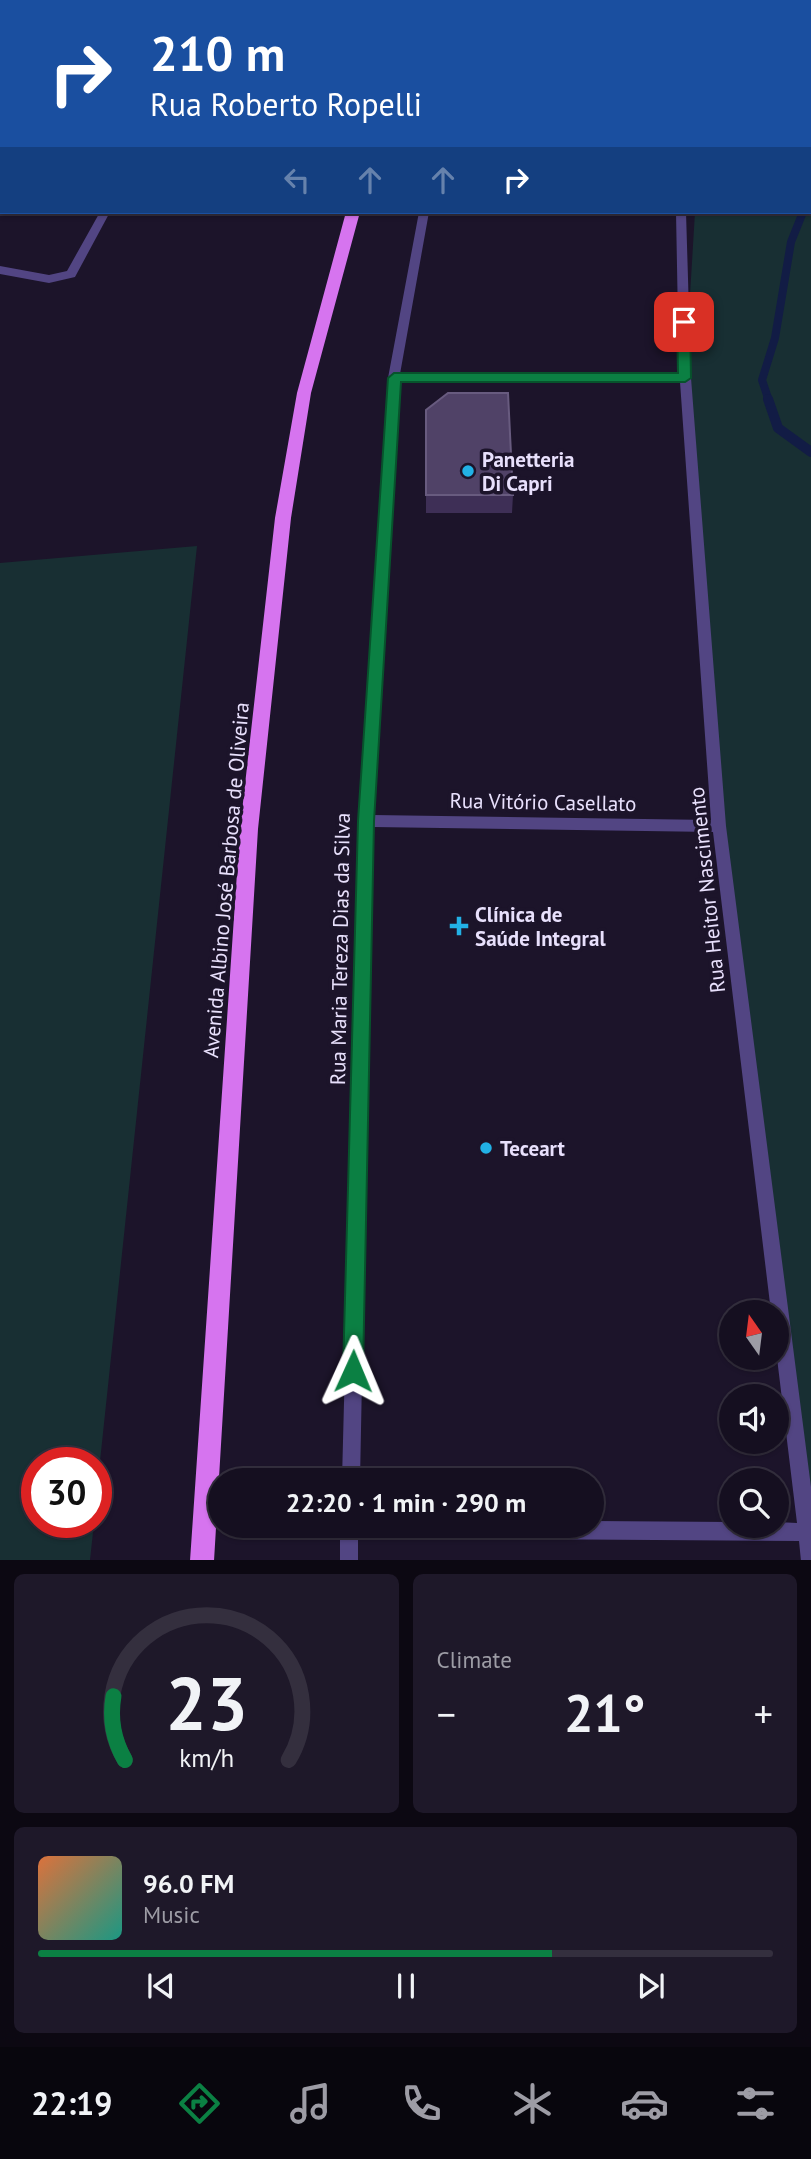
<!DOCTYPE html>
<html lang="en">
<head>
<meta charset="utf-8">
<style>
  :root { --surface:#150f20; --page:#1e1829; --text:#f1f3f6; --muted:#9d9ca5; --line:#342f3e; --accent:#0b8043 }
  body { margin:0; font-family:"PT Sans",sans-serif; background:var(--page); color:var(--text); height:100vh; display:flex; flex-direction:column; font-size:26px; white-space:nowrap }
  * { box-sizing:border-box; margin:0 }
  p { font-size:23px; color:var(--muted) }
  .icon { flex:none; width:38px; height:38px; fill:none; stroke:currentColor; stroke-width:2; stroke-linecap:round; stroke-linejoin:round }
  .map { position:relative; height:1560px; overflow:hidden }
  .sheet { display:flex; flex-direction:column; gap:14px; padding:14px; background:#0c0812; flex:1 }
  .sheet>* { flex:none }
  .guide { position:absolute; left:0px; top:0px; width:812px; height:214px; box-shadow:0 2px 5px #0004,0 0 0 2px var(--line); background:#1a4fa0; color:#fff; overflow:hidden }
  .needle { width:46px; rotate:346deg }
  .controls { position:absolute; left:719px; top:1300px; display:grid; gap:14px }
  .controls a { display:grid; place-items:center; width:70px; height:70px; border-radius:50%; background:var(--surface); box-shadow:0 2px 5px #0004,0 0 0 2px var(--line); font-size:35px }
  .speed { position:absolute; left:21px; top:1447px; display:flex; gap:14px; font-size:35px; font-weight:700; text-align:center }
  .speed>* { display:grid; place-content:center; width:91px; height:91px; border-radius:50%; background:var(--surface); box-shadow:0 2px 5px #0004,0 0 0 2px var(--line); line-height:1 }
  .speed .limit { border:10px solid #d22; background:#fff; color:#111 }
  .pin { position:absolute; display:grid; place-items:center; width:60px; height:60px; color:#fff; margin:-30px; border-radius:14px; box-shadow:0 4px 10px #0006 }
  .me { position:absolute; width:77px; margin:-38px; rotate:1deg; stroke-linejoin:round; filter:drop-shadow(0 0 5px #0008) }
  .turn { display:flex; align-items:center; gap:24px; height:147px; padding:0 35px; font-size:32px }
  .turn .icon { width:91px; height:91px; stroke-width:2.5 }
  .turn b { display:block; font-size:49px; line-height:60px }
  .lanes { display:flex; align-items:center; height:66px; padding:0 35px; background:#0003; justify-content:center; gap:35px; direction:ltr }
  .lanes .off { opacity:.35 }
  .big { font-size:52px; font-weight:600; line-height:1.1 }
  .sheet .card { flex:1; display:flex; flex-direction:column; justify-content:center; gap:10px; min-width:0; padding:0 24px; border-radius:10px; background:var(--page) }
  .sheet .dial { align-items:center; gap:0 }
  .dial svg { height:182px; overflow:visible; fill:none; stroke:var(--line); stroke-width:7; stroke-linecap:round; text-anchor:middle }
  .dial text { fill:var(--text); stroke:none }
  .song { display:flex; align-items:center; gap:21px }
  .cover { width:84px; height:84px; border-radius:10px; background:linear-gradient(135deg,hsl(20 70% 55%),hsl(170 70% 35%)) }
  .played { height:7px; border-radius:4px; background:linear-gradient(90deg,var(--accent) 70%,var(--line) 70%) }
  .keys { display:flex; justify-content:space-around; direction:ltr }
  .heat { display:flex; justify-content:space-between; align-items:center; font-size:38px; direction:ltr }
  .sheet .tiles { flex:1; display:grid; gap:14px; grid-template-columns:1fr 1fr }
  .card:last-child { grid-column:span 2 }
  .trip { position:absolute; left:208px; top:1468px; width:396px; height:70px; border-radius:35px; background:var(--surface); box-shadow:0 2px 5px #0004,0 0 0 2px var(--line); font-weight:600; line-height:70px; text-align:center }
  .menu { display:flex; height:112px; justify-content:space-around; align-items:center; background:#08060d; color:var(--muted) }
  .menu .icon { width:49px; height:49px }
  .menu .on { color:var(--accent) }
  .menu b { font-size:32px; color:var(--text) }
  .map>svg:first-child { display:block }
  .green { fill:#182f33 }
  .lines { fill:none; stroke-linecap:round; stroke-linejoin:round }
  .stream-far1 { stroke:#121c45; stroke-width:8 }
  .stream { stroke:#121c45; stroke-width:10 }
  .minor { fill:#524583; fill-rule:evenodd }
  .secondary { fill:#9882f1; fill-rule:evenodd }
  .primary { fill:#d674ef; fill-rule:evenodd }
  .wall { fill:#3e2f56 }
  .shaded-wall { fill:#291c3d }
  .building { fill:#504267; stroke:#685b7f; stroke-width:2 }
  .route { fill:#0b8043; stroke:#07532c; stroke-width:2 }
  .poi-dot { fill:#22b1e6; stroke:#1c142a; stroke-width:2.5 }
  .labels { text-anchor:middle; dominant-baseline:central; stroke-width:7; stroke-linejoin:round; paint-order:stroke }
  .poi-label { font-size:21px; font-weight:bold; fill:#e8e0fc; stroke:#1c142a; text-anchor:start }
  .street-label { font-size:21px; fill:#e8e0fc; stroke:#1c142a }
</style>
</head>
<body>
<div class="map">
<svg width="811" height="1561" viewBox="0 0 811 1561">
  <rect width="100%" height="100%" fill="#1c142a"/>
  <!-- green -->
  <path class="green" d="M811,104V1560L719,826L685,378L695,212H810Z
    M197,546L96,1499V1463H37V1522L94,1523L90,1560H0V563Z"/>
  <g class="lines">
    <!-- stream-far1 -->
    <path class="stream-far1" d="M769,401L762,380L775,338L791,242L803,212"/>
    <!-- stream -->
    <path class="stream" d="M768,399L778,428L811,452"/>
    <!-- minor -->
    <path class="minor" d="M661,0H671V2H661Z
      M100,212H110L75,277L49,283L0,274V266L49,275L67,271Z
      M419,212H429L400,374H679L676,212H686L691,378L726,826L811,1487V1561H801L799,1541L358,1538V1561H340V1526H592V1521L732,1522V1526H777V1522L797,1523L777,1358V1312H771L713,832L373,827L360,1480H342L359,821L388,378ZM400,382H680L711,820L373,815Z"/>
    <!-- secondary -->
    <path class="secondary" d="M498,0H517L497,2Z
      M547,0H562L563,2H549Z
      M594,0H605L593,2Z
      M631,0H644L645,2H633Z
      M810,56H811V62H810Z
      M810,85H811V92H810Z"/>
    <!-- primary -->
    <path class="primary" d="M376,0H388V2H376Z
      M443,0H455V2H443Z
      M346,212H360L311,393L291,518L258,829L214,1561H190L240,829L275,518L297,393Z"/>
  </g>
  <!-- wall -->
  <path class="wall" d="M0,79H2V171H0Z
    M426,410L513,495L512,513H426Z"/>
  <!-- shaded-wall -->
  <path class="shaded-wall" d="M2,132V169L0,163V136Z"/>
  <!-- building -->
  <path class="building" d="M203,0H242L241,2H202Z
    M0,79H2V92H0Z
    M0,110H2V132L0,136Z
    M448,393H508L513,495H426V410Z"/>
  <!-- route -->
  <path class="route" d="M684,318L690,322L691,378L685,382H401L374,821L363,1371L360,1378L353,1381L346,1378L343,1371L358,821L388,378L394,373H678L677,322Z"/>
  <!-- markers -->
  <g class="poi-dot">
    <circle cx="468" cy="471" r="7"/>
    <path d="M455.5 915.5h7v7h7v7h-7v7h-7v-7h-7v-7h7z"/>
    <circle cx="486" cy="1148" r="7"/>
  </g>
  <g class="labels">
    <!-- poi labels -->
    <g class="poi-label">
      <text x="482" y="459">Panetteria<tspan x="482" dy="24">Di Capri</tspan></text>
      <text x="475" y="914">Clínica de<tspan x="475" dy="24">Saúde Integral</tspan></text>
      <text x="500" y="1148">Teceart</text>
    </g>
    <!-- street labels -->
    <g class="street-label">
      <text transform="translate(543 802) rotate(1)">Rua Vitório Casellato</text>
      <text transform="translate(226 880) rotate(-85)">Avenida Albino José Barbosa de Oliveira</text>
      <text transform="translate(707 890) rotate(-96)">Rua Heitor Nascimento</text>
      <text transform="translate(340 949) rotate(-89)">Rua Maria Tereza Dias da Silva</text>
    </g>
  </g>
</svg>
<div class="controls">
<a><svg class="needle" viewBox="-14 -14 28 28"><path d="M0-13l5 13h-10z" fill="#e53935"/><path d="M0 13l5-13h-10z" fill="#9d9ca5"/></svg></a>
<a><svg class="icon" aria-label="sound" viewBox="0 0 24 24"><path d="M4 9h4l5-4v14l-5-4H4zM17 9q2 3 0 6"/></svg></a>
<a><svg class="icon" aria-label="search" viewBox="0 0 24 24"><circle cx="10" cy="10" r="6"/><path d="M15 15l6 6"/></svg></a>
</div>
<div class="speed"><div class="limit">30</div></div>
<div class="pin" style="left:684px;top:322px;background:#d93025"><svg class="icon" aria-label="arrive" viewBox="0 0 24 24"><path d="M6 21V4h12l-3 4 3 4H6"/></svg></div>
<svg class="me" style="left:353px;top:1371px" viewBox="-20 -20 40 40"><path d="M0-17L14 15 0 8-14 15z" fill="#0b8043" stroke="#fff" stroke-width="4"/></svg>
<div class="trip">22:20 · 1 min · 290 m</div>
<div class="guide">
<div class="turn"><svg class="icon" aria-label="right" viewBox="0 0 24 24"><path d="M7 20v-9h11M14 6l5 5-5 5"/></svg><div><b>210 m</b>Rua Roberto Ropelli</div></div>
<div class="lanes"><svg class="icon off" aria-label="left" viewBox="0 0 24 24"><path d="M17 20v-9H6M10 6l-5 5 5 5"/></svg><svg class="icon off" aria-label="ahead" viewBox="0 0 24 24"><path d="M12 20V5M6 11l6-6 6 6"/></svg><svg class="icon off" aria-label="ahead" viewBox="0 0 24 24"><path d="M12 20V5M6 11l6-6 6 6"/></svg><svg class="icon" aria-label="right" viewBox="0 0 24 24"><path d="M7 20v-9h11M14 6l5 5-5 5"/></svg></div>
</div>
</div>
<section class="sheet">
<div class="tiles">
<div class="card dial"><svg viewBox="0 0 100 80">
<path d="M14 69A42 42 0 1 1 86 69"/>
<path d="M14 69A42 42 0 0 1 9 41" stroke="#0b8043"/>
<text x="50" y="56" font-size="32" font-weight="700">23</text>
<text x="50" y="72" font-size="11">km/h</text>
</svg></div>
<div class="card"><p>Climate</p>
<div class="heat"><a>−</a><b class="big">21°</b><a>+</a></div>
</div>
<div class="card">
<div class="song"><i class="cover"></i><div><b>96.0 FM</b><p>Music</p></div></div>
<div class="played"></div>
<div class="keys"><svg class="icon" aria-label="previous" viewBox="0 0 24 24"><path d="M18 5L8 12l10 7zM5 5v14"/></svg><svg class="icon" aria-label="pause" viewBox="0 0 24 24"><path d="M8 5v14M16 5v14"/></svg><svg class="icon" aria-label="next" viewBox="0 0 24 24"><path d="M6 5l10 7-10 7zM19 5v14"/></svg></div>
</div>
</div>
</section>
<nav class="menu">
<b>22:19</b>
<svg class="icon on" aria-label="directions" viewBox="0 0 24 24"><path d="M12 3l9 9-9 9-9-9zM9 14v-3h6M13 9l2 2-2 2"/></svg>
<svg class="icon" aria-label="music" viewBox="0 0 24 24"><path d="M9 18V5l10-2v13"/><circle cx="6" cy="18" r="3"/><circle cx="16" cy="16" r="3"/></svg>
<svg class="icon" aria-label="phone" viewBox="0 0 24 24"><path d="M5 4h4l2 5-3 2q2 4 5 5l2-3 5 2v4C11 20 4 13 5 4z"/></svg>
<svg class="icon" aria-label="climate" viewBox="0 0 24 24"><path d="M12 3v18M4 7l16 10M4 17L20 7"/></svg>
<svg class="icon" aria-label="car" viewBox="0 0 24 24"><path d="M5 17H2v-5l4-1 3-4h7l3 4 3 1v5h-3M9 17h6M6 11h13"/><circle cx="7" cy="17" r="2"/><circle cx="17" cy="17" r="2"/></svg>
<svg class="icon" aria-label="filters" viewBox="0 0 24 24"><path d="M4 7h16M4 17h16"/><circle cx="9" cy="7" r="2"/><circle cx="15" cy="17" r="2"/></svg>
</nav>
</body>
</html>
